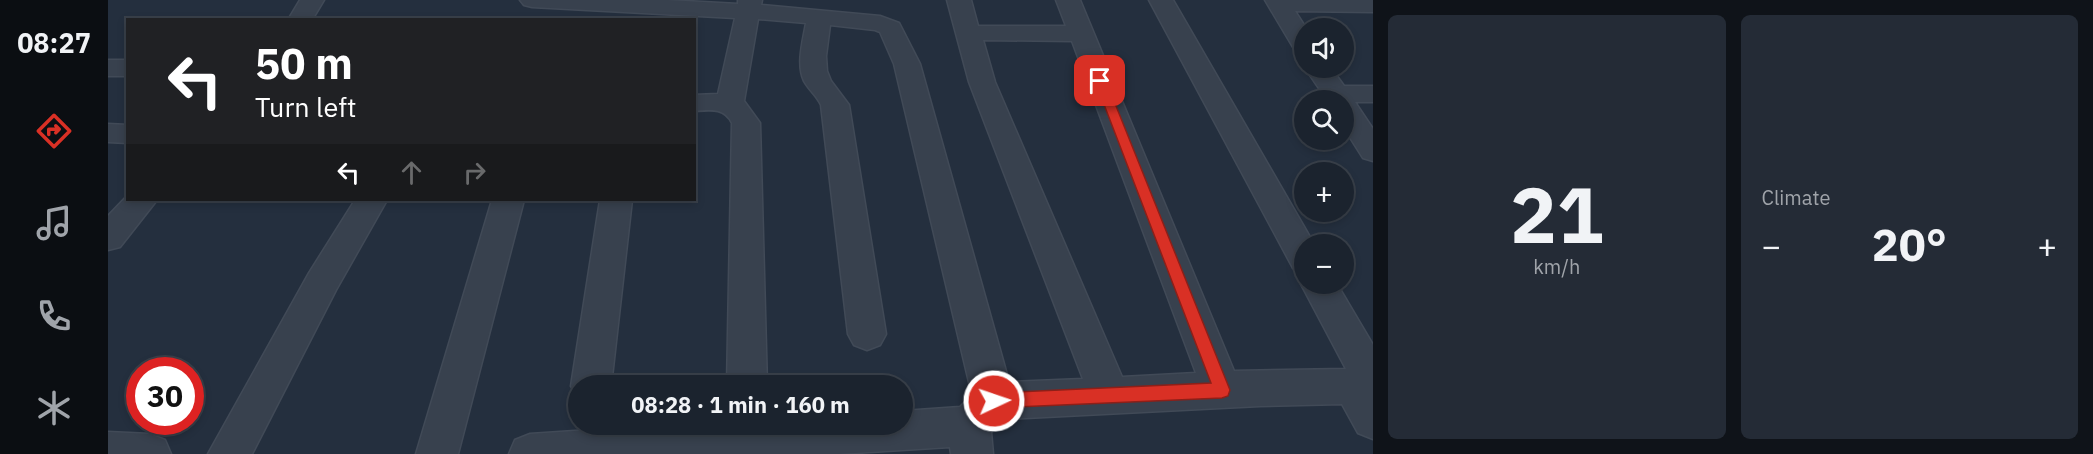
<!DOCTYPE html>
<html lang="en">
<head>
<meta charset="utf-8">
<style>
  :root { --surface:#1b232e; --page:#242b36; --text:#f1f3f6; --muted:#a0a4aa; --line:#39404a; --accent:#d93025 }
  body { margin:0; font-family:"IBM Plex Sans",sans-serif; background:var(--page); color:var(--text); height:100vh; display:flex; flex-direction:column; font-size:22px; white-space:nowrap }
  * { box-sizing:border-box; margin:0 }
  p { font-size:20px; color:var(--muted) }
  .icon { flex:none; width:33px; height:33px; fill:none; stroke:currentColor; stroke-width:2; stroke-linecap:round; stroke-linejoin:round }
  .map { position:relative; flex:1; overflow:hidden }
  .details { display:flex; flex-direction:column; gap:15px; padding:15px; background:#0f1319; width:720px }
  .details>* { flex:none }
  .guide { position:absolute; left:18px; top:18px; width:570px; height:183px; border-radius:0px; box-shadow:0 3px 9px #0003,0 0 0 2px var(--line); background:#202124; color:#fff; overflow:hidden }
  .fabs { position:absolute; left:1186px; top:18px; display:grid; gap:12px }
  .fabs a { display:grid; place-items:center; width:60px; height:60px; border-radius:50%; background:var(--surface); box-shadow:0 3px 9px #0003,0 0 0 2px var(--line); font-size:30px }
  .speed { position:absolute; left:18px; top:357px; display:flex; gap:12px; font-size:30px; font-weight:700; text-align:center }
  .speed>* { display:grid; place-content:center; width:78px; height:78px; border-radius:50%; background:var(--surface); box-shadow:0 3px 9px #0003,0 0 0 2px var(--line); line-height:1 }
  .speed .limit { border:9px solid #d22; background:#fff; color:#111 }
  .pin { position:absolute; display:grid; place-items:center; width:51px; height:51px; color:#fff; margin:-26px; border-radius:12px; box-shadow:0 3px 9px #0006 }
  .me { position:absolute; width:66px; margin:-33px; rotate:87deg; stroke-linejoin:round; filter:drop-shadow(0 0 4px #0008) }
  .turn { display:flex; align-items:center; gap:21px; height:126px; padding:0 30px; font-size:27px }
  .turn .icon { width:78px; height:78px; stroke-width:2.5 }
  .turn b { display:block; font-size:42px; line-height:51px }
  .lanes { display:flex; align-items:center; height:57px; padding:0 30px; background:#0003; justify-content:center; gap:30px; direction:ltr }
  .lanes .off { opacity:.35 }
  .big { font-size:45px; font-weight:800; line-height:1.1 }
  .details .tile { flex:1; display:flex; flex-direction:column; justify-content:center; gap:9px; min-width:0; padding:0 21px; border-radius:9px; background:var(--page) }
  .details .dial { align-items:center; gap:0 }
  .dial b { font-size:78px; line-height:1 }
  .heat { display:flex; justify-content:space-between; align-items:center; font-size:33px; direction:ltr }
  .details .tiles { flex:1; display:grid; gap:15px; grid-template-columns:repeat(2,1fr) }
  .trip { position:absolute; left:460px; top:375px; width:345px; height:60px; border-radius:30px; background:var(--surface); box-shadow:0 3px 9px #0003,0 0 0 2px var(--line); font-weight:800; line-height:60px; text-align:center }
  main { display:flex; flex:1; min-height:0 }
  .menu { display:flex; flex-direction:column; width:108px; justify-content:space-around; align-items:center; background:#0b0e12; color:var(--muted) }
  .menu .icon { width:42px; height:42px }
  .menu .on { color:var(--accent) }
  .menu b { font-size:27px; color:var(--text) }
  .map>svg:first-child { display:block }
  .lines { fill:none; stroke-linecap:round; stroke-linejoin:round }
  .minor-casing { stroke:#414a57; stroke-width:3 }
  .minor { fill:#38414e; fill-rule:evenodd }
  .route { fill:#d93025; stroke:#8d1f18; stroke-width:1.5 }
</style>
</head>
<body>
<main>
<nav class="menu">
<b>08:27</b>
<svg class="icon on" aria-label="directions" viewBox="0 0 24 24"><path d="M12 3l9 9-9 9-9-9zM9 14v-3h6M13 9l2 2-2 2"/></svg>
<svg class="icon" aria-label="music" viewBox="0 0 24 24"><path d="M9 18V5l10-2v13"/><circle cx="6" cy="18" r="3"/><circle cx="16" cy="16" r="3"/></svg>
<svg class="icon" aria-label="phone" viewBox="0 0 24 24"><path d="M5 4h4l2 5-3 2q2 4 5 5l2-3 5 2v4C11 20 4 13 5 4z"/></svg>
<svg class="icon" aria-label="climate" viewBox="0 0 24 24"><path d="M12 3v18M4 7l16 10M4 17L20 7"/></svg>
</nav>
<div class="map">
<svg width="1265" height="454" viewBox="0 0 1265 454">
  <rect width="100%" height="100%" fill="#242f3e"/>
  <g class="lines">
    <!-- minor casing -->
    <g class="minor-casing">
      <path id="minor" d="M192,0H216L204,20H180Z
        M412,0H559L630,4V0H654L653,5L772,16L791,23L812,64L901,382L975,379L861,82L839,0H863L870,26H958L948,0H972L1126,371L1238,369L1193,284L1197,277V284H1229L1265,345V439L1250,433L1234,404L1152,406L896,419L883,432L885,454H843L842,447L730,454H401L407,440L422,434L571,424H795V411L852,407L864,395L786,64L772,32L767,30L722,25L718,56L719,71L723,81L741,105L778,334L772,345L759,350L746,345L740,334L713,105C709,96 701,90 696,81C688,64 695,41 698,23L650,19L636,101L652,123L659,386H619L624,123C616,107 602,110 586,111V95L610,94L627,18L424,7L416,5ZM875,40L964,41L1088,373L1014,377L887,82Z
        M1041,0H1065L1206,244H1197V272L1185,268Z
        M1157,0H1265V12L1187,11L1198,28L1197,55L1188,52Z
        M0,60H20V76H0Z
        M1197,68H1223L1236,86H1265V102H1247L1265,129V161L1255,158L1236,128V100H1219Z
        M0,124L20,125V143L0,142Z
        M20,195V200H49L12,247L0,250V216Z
        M247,200H279L228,290L144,454H100L201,273Z
        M384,200H416L350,454H308Z
        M492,200H524L503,386H471V399L463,386Z
        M0,432L42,434L57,440L63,454H0Z"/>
    </g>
    <!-- minor -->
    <use href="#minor" class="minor"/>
  </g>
  <!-- route -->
  <path class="route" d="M992,77L998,81L1122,390L1120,396L1114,398L886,408L880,406L877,401L880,395L886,393L1103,383L987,81Z"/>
</svg>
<div class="fabs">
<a><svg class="icon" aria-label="sound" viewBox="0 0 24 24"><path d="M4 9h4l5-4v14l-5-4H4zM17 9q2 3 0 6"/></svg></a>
<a><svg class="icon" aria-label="search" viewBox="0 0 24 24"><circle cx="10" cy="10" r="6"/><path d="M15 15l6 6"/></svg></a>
<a>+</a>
<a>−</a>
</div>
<div class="speed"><div class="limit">30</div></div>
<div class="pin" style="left:992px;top:81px;background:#d93025"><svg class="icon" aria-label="arrive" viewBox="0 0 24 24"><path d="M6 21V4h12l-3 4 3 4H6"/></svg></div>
<svg class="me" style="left:886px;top:401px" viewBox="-20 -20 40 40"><circle r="17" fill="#d93025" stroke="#fff" stroke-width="3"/><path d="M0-11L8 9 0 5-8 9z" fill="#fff"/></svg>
<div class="trip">08:28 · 1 min · 160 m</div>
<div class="guide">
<div class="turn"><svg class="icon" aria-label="left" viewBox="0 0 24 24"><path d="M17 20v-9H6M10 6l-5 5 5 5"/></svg><div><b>50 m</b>Turn left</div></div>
<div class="lanes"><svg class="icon" aria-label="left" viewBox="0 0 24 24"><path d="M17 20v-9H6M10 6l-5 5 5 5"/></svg><svg class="icon off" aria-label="ahead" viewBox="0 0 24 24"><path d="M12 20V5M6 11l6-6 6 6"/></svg><svg class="icon off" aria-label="right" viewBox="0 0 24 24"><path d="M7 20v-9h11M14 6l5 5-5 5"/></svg></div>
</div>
</div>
<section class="details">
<div class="tiles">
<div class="tile dial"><b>21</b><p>km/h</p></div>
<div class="tile"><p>Climate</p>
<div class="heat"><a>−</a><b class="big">20°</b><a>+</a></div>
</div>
</div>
</section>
</main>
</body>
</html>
